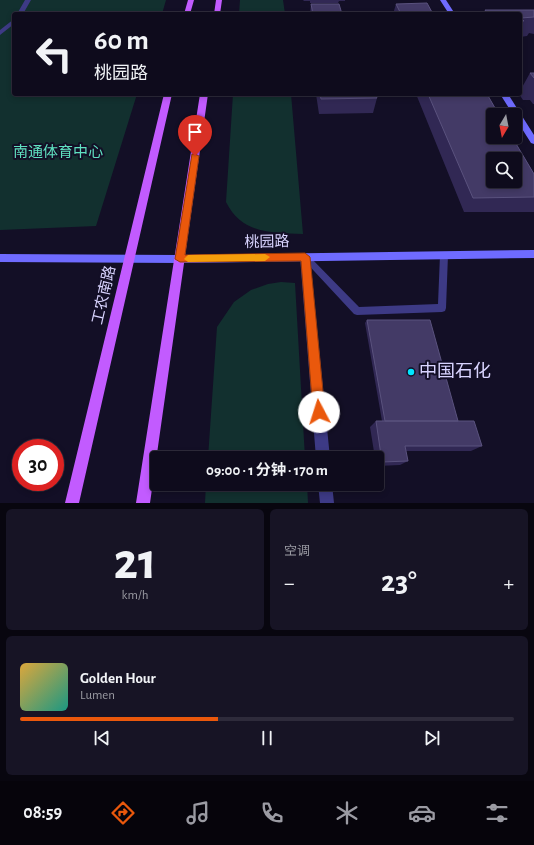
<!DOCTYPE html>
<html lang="zh">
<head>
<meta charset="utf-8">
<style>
  :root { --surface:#0e0b1c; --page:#171425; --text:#f1f3f6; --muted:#9b9ba3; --line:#2e2b3b; --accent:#ea580c }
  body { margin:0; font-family:"Alegreya Sans","Noto Sans SC",sans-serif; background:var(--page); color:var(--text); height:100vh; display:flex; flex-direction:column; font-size:15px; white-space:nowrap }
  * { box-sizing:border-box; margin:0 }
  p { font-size:13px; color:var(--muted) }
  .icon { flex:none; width:22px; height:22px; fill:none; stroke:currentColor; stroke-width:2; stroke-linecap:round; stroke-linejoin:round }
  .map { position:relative; height:503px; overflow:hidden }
  .details { display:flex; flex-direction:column; gap:6px; padding:6px; background:#08060f; flex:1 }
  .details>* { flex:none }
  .top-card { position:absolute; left:12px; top:12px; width:510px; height:84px; border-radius:4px; box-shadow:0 2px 6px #0003,0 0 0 1px var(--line); background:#0e0b1c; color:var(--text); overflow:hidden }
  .needle { width:26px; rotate:190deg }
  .fabs { position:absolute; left:486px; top:108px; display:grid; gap:8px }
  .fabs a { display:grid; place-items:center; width:36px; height:36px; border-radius:4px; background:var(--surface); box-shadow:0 2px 6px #0003,0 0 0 1px var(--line); font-size:20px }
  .speed { position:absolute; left:12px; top:439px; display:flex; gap:8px; font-size:20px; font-weight:700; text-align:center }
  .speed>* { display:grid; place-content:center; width:52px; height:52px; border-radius:50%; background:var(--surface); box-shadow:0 2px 6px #0003,0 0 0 1px var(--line); line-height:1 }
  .speed .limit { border:6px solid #d22; background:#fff; color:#111 }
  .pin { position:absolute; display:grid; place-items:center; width:34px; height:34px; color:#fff; margin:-41px -17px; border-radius:50% 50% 50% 0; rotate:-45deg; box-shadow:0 0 4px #0007 }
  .pin .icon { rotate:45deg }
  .me { position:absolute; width:44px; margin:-22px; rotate:355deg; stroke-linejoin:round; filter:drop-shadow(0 0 3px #0008) }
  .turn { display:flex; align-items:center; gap:14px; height:84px; padding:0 16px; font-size:18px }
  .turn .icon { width:52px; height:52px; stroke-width:2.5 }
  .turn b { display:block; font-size:28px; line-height:34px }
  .big { font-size:30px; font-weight:700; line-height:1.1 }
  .details .tile { flex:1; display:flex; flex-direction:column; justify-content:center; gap:6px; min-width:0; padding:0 14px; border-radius:6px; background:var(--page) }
  .details .dial { align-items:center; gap:0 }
  .dial b { font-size:52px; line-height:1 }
  .song { display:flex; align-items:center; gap:12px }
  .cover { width:48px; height:48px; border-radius:6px; background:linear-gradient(135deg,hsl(40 70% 55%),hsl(170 70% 35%)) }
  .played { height:4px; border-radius:2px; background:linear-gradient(90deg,var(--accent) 40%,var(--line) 40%) }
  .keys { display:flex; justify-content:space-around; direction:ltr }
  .heat { display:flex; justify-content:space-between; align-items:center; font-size:22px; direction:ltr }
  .details .tiles { flex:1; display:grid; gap:6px; grid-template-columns:1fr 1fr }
  .tile:last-child { grid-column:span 2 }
  .trip { position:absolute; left:150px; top:451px; width:234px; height:40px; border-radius:4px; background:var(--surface); box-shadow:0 2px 6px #0003,0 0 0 1px var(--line); font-weight:700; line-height:40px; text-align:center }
  .dock { display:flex; height:64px; justify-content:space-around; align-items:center; background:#06040b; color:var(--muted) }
  .dock .icon { width:28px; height:28px }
  .dock .current { color:var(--accent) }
  .dock b { font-size:18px; color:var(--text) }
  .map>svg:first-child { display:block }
  .green { fill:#12302f }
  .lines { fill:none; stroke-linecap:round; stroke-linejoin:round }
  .lane { fill:#3d3a85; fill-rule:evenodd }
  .street { fill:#3d3a85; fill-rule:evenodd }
  .secondary { fill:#6f6bff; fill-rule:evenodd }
  .primary { fill:#c25bff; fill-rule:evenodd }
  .wall { fill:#312854 }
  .building { fill:#433a66; stroke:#5a527e; fill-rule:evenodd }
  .route { fill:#ea580c; stroke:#983908 }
  .slow { fill:#f59e0b }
  .poi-dot { fill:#00e5ff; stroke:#130f26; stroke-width:1.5 }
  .labels { text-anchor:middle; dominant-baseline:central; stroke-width:4; stroke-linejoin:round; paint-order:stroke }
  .park-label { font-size:15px; fill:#5fe0c0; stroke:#130f26 }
  .street-label { font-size:15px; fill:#d9d4ff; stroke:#130f26 }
  .near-poi-label { font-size:18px; fill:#d9d4ff; stroke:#130f26; text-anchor:start }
</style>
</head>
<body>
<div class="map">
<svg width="534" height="503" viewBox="0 0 534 503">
  <rect width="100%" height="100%" fill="#130f26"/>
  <!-- green -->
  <path class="green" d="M0,0H166L162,14H14V94H137L96,226L0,230Z
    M240,0H283L285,14H239Z
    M233,94H291L303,234C271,233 242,234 226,202Z
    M281,282L295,283L305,458H208L217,327L234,302L251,290L268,284Z
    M206,484H307L308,503H205Z"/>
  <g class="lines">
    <!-- lane -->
    <path class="lane" d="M444,252L447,253L448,255L446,308L445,311L442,312L357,315L354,314L301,257L302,255H308L359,307L438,304L440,255L441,253Z"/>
    <!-- street -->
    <path class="street" d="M25,0H31L23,14H17Z
      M14,19V24L0,35V30Z
      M305,253L309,254L310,257L330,458H316L300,257L301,254Z
      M318,484H332L334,503H320Z"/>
    <!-- secondary -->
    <path class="secondary" d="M440,0H446L455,14H449Z
      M500,94H508L534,135V144L531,143Z
      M534,250V258L179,263L0,262V254L179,255Z"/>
    <!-- primary -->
    <path class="primary" d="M188,0H194L190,14H184Z
      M216,0H222L220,14H214Z
      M164,94H172L79,503H65Z
      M200,94H208L150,503H136Z"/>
  </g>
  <!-- wall -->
  <path class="wall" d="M303,0H345V1H339L338,3H310V1H304Z
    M311,4L342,14H310Z
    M396,4L433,14H393Z
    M485,10H534V34L529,33L527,36L520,37V14H483Z
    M530,73H534V104H533L530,100H523L519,94H520V91Z
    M316,94H375L377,98L373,113L319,114Z
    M416,94H487L534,174V212H464Z
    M367,320L458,421L482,446L471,451H406L408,461L400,465L377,466V458H375L370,427L376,421H382L365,323Z"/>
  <!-- building -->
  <path class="building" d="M427,3L433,14H401L396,4Z
    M311,4H339L342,14H313Z
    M485,10H534V17L521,18L524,21H520V14H488Z
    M530,73H534V78Z
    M320,94H375L377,98L321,99Z
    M428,94H487L499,115H493V137H512L534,174V197L473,198ZM493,159H515V181H493Z
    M367,320H430L458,421H385Z
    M376,421H474L482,446H405L408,461L382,462Z"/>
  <!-- route -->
  <path class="route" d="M192,154H195L199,156L185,255L305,253L310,257L325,412L323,416L319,417L315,416L313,412L301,261L180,262L175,259Z"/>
  <!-- slow -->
  <path class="slow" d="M265,254L270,257L265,261L188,262L184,259L188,255Z"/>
  <!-- markers -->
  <circle class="poi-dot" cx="411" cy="372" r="4"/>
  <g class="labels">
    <!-- park labels -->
    <g class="park-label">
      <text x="58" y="152">南通体育中心</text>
    </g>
    <!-- street labels -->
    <g class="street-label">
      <text transform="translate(267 242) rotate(-1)">桃园路</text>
      <text transform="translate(104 295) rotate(-77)">工农南路</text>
    </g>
    <!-- near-poi labels -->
    <g class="near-poi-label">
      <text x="419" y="372">中国石化</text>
    </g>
  </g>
</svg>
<div class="fabs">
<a><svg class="needle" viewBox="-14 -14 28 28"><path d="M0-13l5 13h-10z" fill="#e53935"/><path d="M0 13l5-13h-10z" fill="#9b9ba3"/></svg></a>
<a><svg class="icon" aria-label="search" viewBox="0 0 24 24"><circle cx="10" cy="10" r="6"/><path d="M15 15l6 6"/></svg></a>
</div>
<div class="speed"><div class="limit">30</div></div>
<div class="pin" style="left:195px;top:156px;background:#d93025"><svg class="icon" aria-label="arrive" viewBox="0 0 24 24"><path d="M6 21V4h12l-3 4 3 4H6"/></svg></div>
<svg class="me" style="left:319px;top:412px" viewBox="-20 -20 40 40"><circle r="19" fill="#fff"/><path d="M0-13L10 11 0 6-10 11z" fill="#ea580c"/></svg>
<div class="trip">09:00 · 1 分钟 · 170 m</div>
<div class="top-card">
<div class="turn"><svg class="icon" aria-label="left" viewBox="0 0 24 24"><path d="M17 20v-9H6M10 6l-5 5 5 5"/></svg><div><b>60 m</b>桃园路</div></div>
</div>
</div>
<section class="details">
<div class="tiles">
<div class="tile dial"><b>21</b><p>km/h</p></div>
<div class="tile"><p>空调</p>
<div class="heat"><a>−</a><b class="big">23°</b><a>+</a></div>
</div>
<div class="tile">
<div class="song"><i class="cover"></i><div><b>Golden Hour</b><p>Lumen</p></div></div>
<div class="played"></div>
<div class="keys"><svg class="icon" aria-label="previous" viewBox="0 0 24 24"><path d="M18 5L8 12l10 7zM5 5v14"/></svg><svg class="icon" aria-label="pause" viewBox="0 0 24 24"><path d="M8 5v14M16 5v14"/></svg><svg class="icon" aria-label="next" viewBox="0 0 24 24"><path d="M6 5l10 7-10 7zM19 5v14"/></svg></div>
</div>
</div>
</section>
<nav class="dock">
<b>08:59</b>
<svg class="icon current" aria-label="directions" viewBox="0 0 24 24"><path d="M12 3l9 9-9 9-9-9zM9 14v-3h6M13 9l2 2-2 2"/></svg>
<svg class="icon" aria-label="music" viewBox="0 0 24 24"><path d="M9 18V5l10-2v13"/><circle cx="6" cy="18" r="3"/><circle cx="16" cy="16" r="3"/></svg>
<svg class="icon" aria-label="phone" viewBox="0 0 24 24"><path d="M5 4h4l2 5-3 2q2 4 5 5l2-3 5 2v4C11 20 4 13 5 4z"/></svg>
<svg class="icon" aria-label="climate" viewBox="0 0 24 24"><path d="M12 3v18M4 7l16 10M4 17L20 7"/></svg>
<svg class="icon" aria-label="car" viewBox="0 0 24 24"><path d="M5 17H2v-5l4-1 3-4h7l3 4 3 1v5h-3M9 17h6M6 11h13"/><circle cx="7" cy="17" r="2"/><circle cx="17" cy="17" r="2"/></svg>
<svg class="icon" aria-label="filters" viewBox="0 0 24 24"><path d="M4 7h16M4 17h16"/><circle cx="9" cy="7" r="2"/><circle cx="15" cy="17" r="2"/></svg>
</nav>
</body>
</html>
